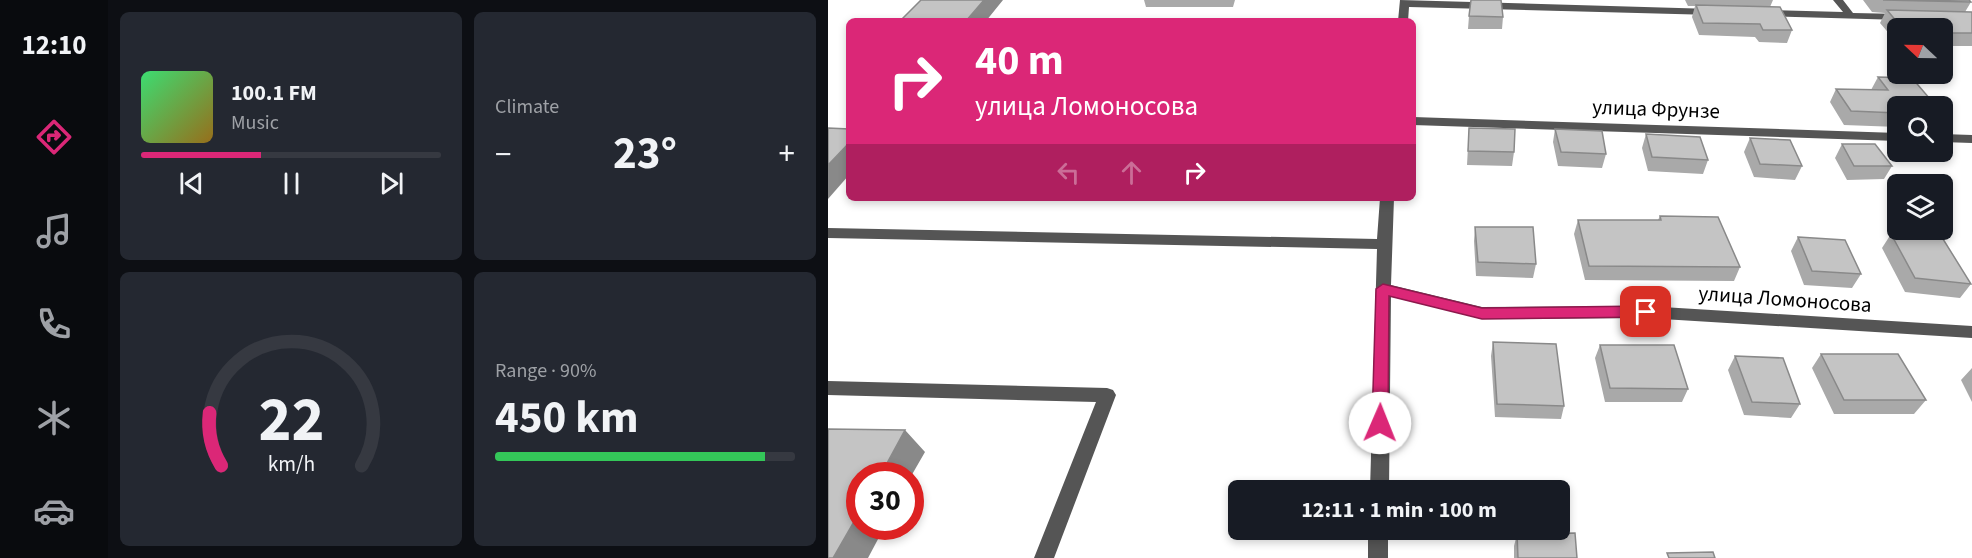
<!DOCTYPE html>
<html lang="en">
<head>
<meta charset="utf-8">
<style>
  :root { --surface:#171b24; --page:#242831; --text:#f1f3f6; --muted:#9ea1a6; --line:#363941; --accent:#db2777 }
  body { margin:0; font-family:"Source Sans 3",sans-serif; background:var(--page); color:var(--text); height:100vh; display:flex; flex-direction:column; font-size:22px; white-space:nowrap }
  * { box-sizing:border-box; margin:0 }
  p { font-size:20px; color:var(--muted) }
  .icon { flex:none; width:33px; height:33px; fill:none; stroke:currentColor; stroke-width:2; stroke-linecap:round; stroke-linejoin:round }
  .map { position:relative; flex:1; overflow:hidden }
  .side { display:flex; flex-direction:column; gap:12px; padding:12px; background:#0d0f14; width:720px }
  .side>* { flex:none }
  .guide { position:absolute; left:18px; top:18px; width:570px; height:183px; border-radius:9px; box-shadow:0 3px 9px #0003; background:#db2777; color:#fff; overflow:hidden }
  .needle { width:39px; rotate:292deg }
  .tools { position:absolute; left:1059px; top:18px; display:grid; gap:12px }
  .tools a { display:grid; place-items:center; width:66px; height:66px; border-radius:9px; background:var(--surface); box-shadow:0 3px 9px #0003; font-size:30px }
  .speed { position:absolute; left:18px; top:462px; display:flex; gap:12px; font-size:30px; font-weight:700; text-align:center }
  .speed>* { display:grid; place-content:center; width:78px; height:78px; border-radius:50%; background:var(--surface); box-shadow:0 3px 9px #0003; line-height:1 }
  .speed .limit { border:9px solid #d22; background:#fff; color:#111 }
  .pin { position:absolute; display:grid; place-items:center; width:51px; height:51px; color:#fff; margin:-26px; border-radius:12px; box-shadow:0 3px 9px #0006 }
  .me { position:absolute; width:66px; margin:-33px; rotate:1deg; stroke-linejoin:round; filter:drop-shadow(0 0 4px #0008) }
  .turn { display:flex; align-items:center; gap:21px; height:126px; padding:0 30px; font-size:27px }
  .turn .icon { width:78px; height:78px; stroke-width:2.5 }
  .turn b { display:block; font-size:42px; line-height:51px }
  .lanes { display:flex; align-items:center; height:57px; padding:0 30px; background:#0003; justify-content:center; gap:30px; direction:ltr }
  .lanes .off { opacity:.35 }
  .big { font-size:45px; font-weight:700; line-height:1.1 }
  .side .widget { flex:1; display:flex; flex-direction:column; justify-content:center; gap:9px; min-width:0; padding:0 21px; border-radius:9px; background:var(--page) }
  .side .dial { align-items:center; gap:0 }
  .dial svg { height:156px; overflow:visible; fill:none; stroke:var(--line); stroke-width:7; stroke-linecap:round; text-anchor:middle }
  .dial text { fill:var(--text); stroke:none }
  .song { display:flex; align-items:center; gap:18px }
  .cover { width:72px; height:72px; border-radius:9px; background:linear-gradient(135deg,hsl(140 70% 55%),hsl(40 70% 35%)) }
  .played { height:6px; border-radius:3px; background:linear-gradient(90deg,var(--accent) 40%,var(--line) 40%) }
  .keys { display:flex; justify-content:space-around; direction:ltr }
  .heat { display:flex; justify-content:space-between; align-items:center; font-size:33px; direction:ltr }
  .charge { height:9px; border-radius:4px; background:linear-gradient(90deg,#34c759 90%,var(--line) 0) }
  .side .tiles { flex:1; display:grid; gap:12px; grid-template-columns:repeat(2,1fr) }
  .trip { position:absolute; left:400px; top:480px; width:342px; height:60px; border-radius:9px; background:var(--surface); box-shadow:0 3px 9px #0003; font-weight:700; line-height:60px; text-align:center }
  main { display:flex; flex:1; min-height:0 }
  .tabs { display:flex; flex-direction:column; width:108px; justify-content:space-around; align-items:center; background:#090b0e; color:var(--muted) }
  .tabs .icon { width:42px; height:42px }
  .tabs .active { color:var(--accent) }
  .tabs b { font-size:27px; color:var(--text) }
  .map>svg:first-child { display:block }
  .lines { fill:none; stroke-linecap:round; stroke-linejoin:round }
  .minor { fill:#555; fill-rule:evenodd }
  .wall { fill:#a9a9a9 }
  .shaded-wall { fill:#898989 }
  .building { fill:#c4c4c4; stroke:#898989; stroke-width:1.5 }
  .route { fill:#db2777; stroke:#8e194d; stroke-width:1.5 }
  .labels { text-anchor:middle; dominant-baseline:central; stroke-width:5; stroke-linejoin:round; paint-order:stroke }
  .street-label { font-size:21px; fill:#000; stroke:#fff }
</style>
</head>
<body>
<main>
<nav class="tabs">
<b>12:10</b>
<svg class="icon active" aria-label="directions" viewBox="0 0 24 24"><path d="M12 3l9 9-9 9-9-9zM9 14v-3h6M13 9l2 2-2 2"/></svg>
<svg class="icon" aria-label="music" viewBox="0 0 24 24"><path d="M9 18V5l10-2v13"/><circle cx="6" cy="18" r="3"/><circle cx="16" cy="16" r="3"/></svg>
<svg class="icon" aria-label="phone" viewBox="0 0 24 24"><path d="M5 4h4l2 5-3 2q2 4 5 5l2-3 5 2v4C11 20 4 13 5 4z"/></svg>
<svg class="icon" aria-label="climate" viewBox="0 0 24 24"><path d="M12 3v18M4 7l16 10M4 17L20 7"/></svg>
<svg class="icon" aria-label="car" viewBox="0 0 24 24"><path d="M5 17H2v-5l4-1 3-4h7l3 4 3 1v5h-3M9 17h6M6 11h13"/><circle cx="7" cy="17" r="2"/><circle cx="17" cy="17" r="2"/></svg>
</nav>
<section class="side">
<div class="tiles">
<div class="widget">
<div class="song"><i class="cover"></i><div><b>100.1 FM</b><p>Music</p></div></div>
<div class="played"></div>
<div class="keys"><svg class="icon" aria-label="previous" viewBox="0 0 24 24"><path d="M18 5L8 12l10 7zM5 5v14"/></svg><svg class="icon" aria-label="pause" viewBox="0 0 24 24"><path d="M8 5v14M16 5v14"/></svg><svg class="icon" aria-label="next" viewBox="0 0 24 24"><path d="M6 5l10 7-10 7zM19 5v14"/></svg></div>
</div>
<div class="widget"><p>Climate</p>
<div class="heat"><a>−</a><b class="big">23°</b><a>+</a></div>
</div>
<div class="widget dial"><svg viewBox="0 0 100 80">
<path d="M14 69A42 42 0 1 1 86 69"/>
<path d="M14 69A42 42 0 0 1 8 42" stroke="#db2777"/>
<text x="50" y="56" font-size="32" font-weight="700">22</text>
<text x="50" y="72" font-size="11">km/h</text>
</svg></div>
<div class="widget"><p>Range · 90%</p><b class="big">450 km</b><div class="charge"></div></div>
</div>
</section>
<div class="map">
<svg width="1144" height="558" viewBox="0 0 1144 558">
  <rect width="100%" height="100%" fill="#fff"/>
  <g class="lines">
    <!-- minor -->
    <path class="minor" d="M572,0L885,9L890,12L885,15L581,7L580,21H570Z
      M1005,0H1015L1025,13L1074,14L1079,17L1074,20L936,16L931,13L936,10L1015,12Z
      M585,117L1070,133V141L585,125Z
      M1114,134L1144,135V143L1114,142Z
      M552,198H566L563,285L654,307L818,306L1144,326V338L818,318L654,319L563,296L561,490H542L549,249L0,238V228L549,239Z
      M0,381L279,388L285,390L288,395L226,558H206L268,402L0,395Z
      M540,530H560V558H540Z"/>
  </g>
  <!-- wall -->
  <path class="wall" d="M316,0H407L405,7H318Z
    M857,0H945L942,7L964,30L959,43L931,42L927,37L871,35L864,17L867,6H860Z
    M1035,0H1141L1143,2L1137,12H1144V46H1114V28H1070V44L1052,23L1057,13L1044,12Z
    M641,16L675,17L674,29H640Z
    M1050,77L1084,78L1070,106V127L1016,125L1002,102L1008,89L1043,90Z
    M641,128L686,152L684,166L639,165Z
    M727,129L778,154L774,168L730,166L725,142Z
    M818,134L880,160L875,174L820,171L814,148Z
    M922,138L974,166L967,180L926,177L916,152Z
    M1014,144L1064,166L1056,179L1019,180L1007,158Z
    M832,216L912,267L906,281L757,280L746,234L750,220H830Z
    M647,227L708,264L705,278L648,276L646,241Z
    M1063,234L1143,284L1132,298L1077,292L1054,248Z
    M970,237L1033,274L1024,288L976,285L963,251Z
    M665,342L736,406L733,419L667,417L663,356Z
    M772,345L860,389L854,402H777L767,358Z
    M993,354L1098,400L1086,414H1006L984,368Z
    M907,356L972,404L963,418L916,415L900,370Z
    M1144,368V402L1133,380Z
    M689,534L749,558H686V546Z"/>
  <!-- shaded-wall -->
  <path class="shaded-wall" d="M156,0H175L158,21H138Z
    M21,143V175L0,199V165Z
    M77,430L97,452L82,478V476H52Z
    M32,511V526H57L40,558H5Z"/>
  <!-- building -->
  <path class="building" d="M93,0H156L138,21H72Z
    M643,0H673L675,17L641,16Z
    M1055,0H1141L1143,2Z
    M868,5L952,7L964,30H935L932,24L875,23Z
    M1059,10L1144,12V33H1114V28H1074Z
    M1050,77L1084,78L1108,106H1070V113L1023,111L1008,89L1060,90Z
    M0,128L21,129V143L0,165Z
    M641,128L687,129L686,152L640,151Z
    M727,129L774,131L778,154L733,152Z
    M818,134L872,137L880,160L824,157Z
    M922,138L962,140L974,166L932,164Z
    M1014,144H1047L1064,166H1026Z
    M832,216L890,217L912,267L761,266L750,220H833Z
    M647,227H705L708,264L650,262Z
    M1063,234L1115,239L1143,284L1087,278Z
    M970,237L1017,240L1033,274L984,271Z
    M665,342L728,344L736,406L669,404Z
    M772,345H846L860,389L782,388Z
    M993,354H1070L1098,400H1016Z
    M907,356L955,358L972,404L924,402Z
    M0,429L77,430L52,476H32V511L5,558H0Z
    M747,533L749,558H690L689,534Z
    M885,552L887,558H841L839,553Z"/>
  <!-- route -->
  <path class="route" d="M555,284L654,308L818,306L826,312L818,317L654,319L561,296L560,423L558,428L552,430L547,428L544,423L548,289Z"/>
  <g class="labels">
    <!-- street labels -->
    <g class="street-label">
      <text transform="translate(828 109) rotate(2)">улица Фрунзе</text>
      <text transform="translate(957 299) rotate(4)">улица Ломоносова</text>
    </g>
  </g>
</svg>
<div class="tools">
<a><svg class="needle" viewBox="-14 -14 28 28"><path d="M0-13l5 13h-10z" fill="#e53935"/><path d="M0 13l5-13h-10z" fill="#9ea1a6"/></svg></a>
<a><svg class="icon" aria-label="search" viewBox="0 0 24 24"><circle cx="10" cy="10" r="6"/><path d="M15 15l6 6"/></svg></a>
<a><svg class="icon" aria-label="layers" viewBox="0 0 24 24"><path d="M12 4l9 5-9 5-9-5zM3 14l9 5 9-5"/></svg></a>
</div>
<div class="speed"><div class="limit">30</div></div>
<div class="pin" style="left:818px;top:312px;background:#d93025"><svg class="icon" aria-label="arrive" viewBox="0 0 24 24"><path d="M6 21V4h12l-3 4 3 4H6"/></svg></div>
<svg class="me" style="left:552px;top:423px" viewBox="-20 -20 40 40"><circle r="19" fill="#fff"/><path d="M0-13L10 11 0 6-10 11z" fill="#db2777"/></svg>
<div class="trip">12:11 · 1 min · 100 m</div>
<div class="guide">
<div class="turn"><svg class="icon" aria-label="right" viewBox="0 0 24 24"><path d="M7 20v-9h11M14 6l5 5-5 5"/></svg><div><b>40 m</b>улица Ломоносова</div></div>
<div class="lanes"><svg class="icon off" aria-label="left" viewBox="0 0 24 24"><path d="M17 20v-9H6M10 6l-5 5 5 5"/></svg><svg class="icon off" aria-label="ahead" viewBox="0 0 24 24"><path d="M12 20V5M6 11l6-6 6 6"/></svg><svg class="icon" aria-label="right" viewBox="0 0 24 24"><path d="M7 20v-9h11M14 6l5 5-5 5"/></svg></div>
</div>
</div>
</main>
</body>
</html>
